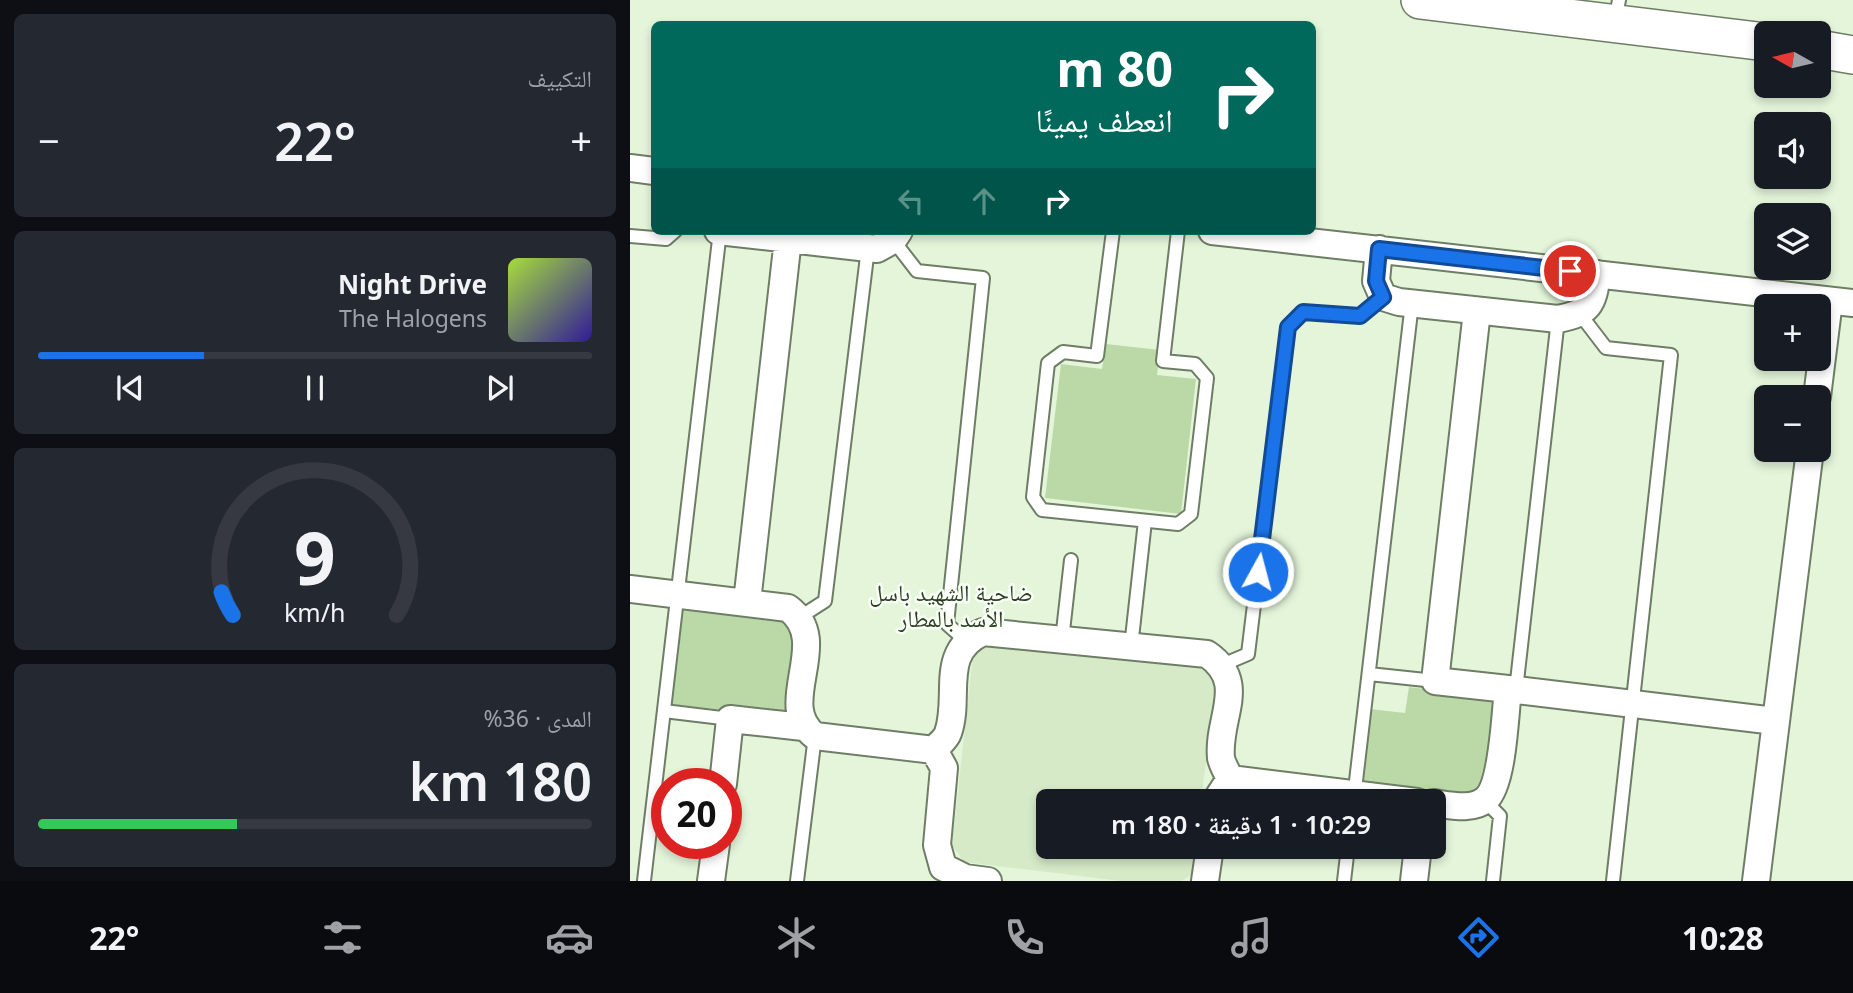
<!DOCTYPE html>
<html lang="ar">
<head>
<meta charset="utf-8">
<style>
  :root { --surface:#171b24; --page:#242831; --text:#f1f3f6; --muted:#9ea1a6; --line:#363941; --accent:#1a73e8 }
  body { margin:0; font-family:"Noto Sans","Noto Naskh Arabic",sans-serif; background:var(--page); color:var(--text); direction:rtl; height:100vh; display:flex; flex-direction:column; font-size:26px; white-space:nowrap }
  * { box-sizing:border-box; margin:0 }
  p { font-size:23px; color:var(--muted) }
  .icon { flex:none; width:38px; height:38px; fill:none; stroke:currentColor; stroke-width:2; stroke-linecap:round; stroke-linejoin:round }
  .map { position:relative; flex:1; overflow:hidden; direction:ltr }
  .sheet { display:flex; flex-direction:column; gap:14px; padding:14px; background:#0d0f14; width:630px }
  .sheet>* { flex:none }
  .hud { position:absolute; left:21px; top:21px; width:665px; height:214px; border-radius:10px; box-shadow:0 4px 10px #0003; direction:rtl; background:#00695c; color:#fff; overflow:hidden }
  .needle { width:46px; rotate:278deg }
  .fabs { position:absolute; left:1124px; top:21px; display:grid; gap:14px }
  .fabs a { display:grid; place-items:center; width:77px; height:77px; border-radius:10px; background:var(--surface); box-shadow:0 4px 10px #0003; font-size:35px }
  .speed { position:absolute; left:21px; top:768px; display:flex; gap:14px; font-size:35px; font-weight:700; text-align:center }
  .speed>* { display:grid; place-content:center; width:91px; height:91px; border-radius:50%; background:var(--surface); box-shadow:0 4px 10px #0003; line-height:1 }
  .speed .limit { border:10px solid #d22; background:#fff; color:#111 }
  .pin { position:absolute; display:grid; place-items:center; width:60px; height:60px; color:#fff; margin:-30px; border:4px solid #fff; border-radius:50%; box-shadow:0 2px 7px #0007 }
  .me { position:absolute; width:77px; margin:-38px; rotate:7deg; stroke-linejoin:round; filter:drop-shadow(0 0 5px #0008) }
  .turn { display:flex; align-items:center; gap:24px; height:147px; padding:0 28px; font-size:32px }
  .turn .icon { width:91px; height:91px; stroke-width:2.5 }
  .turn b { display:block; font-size:49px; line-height:60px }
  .lanes { display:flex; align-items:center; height:66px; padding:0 28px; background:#0003; justify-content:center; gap:35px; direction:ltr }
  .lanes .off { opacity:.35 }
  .big { font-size:52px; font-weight:600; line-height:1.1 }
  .sheet .card { flex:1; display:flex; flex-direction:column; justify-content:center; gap:10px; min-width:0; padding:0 24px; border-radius:10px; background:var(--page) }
  .sheet .dial { align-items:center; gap:0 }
  .dial svg { height:182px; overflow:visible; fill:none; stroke:var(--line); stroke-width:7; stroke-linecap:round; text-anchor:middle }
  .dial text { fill:var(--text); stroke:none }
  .song { display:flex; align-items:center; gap:21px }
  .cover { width:84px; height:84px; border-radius:10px; background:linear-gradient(135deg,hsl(80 70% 55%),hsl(250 70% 35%)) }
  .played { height:7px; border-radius:4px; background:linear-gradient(90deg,var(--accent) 30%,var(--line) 30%) }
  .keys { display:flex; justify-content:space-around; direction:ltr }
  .heat { display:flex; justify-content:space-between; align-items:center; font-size:38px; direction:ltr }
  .charge { height:10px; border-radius:5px; background:linear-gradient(90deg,#34c759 36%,var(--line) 0) }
  .trip { position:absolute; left:406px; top:789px; width:410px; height:70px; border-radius:10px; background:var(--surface); box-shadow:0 4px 10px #0003; font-weight:600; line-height:70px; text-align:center; direction:rtl }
  .tab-bar { display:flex; height:112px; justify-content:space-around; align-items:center; background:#090b0e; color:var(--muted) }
  .tab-bar .icon { width:49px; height:49px }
  .tab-bar .on { color:var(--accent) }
  .tab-bar b { font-size:32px; color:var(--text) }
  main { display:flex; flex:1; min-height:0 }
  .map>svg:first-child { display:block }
  .built { fill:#d6eac8 }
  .green { fill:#bbd9a7 }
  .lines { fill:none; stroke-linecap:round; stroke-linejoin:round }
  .service-casing { stroke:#6e7d65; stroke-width:16 }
  .minor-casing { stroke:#6e7d65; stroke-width:30 }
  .secondary-casing { stroke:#6e7d65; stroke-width:40 }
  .service { stroke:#fff; stroke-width:12 }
  .minor { stroke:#fff; stroke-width:26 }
  .secondary { stroke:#fff; stroke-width:37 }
  .route-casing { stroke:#114b97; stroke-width:18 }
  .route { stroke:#1a73e8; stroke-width:12 }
  .labels { text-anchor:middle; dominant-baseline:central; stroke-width:5; stroke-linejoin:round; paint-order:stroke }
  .quarter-label { font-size:23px; fill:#303c27; stroke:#f8fff4 }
</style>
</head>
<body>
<main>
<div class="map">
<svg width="1223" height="881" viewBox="0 0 1223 881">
  <rect width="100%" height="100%" fill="#e4f5da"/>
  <!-- built -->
  <path class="built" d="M360,641L571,663L586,681L571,801L418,802V847H566L562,874L552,881H491L334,862L322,845L343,655Z"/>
  <!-- green -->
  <path class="green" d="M476,344L530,350L527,375L566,379L551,514L415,498L431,364L472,369Z
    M51,608L154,619L166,638L156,717L39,704Z
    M779,687L866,698L856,781L836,796L731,783L740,709L775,713Z"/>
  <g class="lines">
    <!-- service casing -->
    <g class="service-casing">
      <path id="service" d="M985,21L989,0
        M483,231L467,356L433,352L418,363L403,497L412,510L548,524L561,514L577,378L565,364L533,361L548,231
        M0,236L36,239L45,231
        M263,240L287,271L353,278L317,624L335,640
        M950,314L976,348L1041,355L983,881
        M170,617L195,601L238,248
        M432,640L441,560
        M501,647L515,521
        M592,665L618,654L658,327L673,312L731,316L753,297
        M739,674L805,681
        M886,690L928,319
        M34,711L100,719
        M724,798L782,303
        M855,801L870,816L863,881
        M14,881L90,231
        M167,881L185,736
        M714,881L718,847"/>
    </g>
    <!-- minor casing -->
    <g class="minor-casing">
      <path id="minor" d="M0,168L24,171
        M88,231L247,249L263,240L269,231
        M582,231L1223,303
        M749,249L746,281L753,297L769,302L928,319C959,313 963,305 967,274
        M847,311L805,681L878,689
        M1187,397L1199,301
        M0,589L158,608C204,642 143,704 185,736L304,750
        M117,602L158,239
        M93,784L100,719L173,727
        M585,802L600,779
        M803,803C819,805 843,811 856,799C873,784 875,714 878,689L1145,721
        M81,881L86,844
        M358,881L335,878L313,867L307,845L314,768L304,750C308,745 316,739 318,733C331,696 308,652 353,632L577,654C619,683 587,717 591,758C592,764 597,772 600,779L787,802
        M575,881L580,847
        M784,881L788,847
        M1126,881L1180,450"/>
    </g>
    <!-- secondary casing -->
    <g class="secondary-casing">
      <path id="secondary" d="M790,0L1136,42
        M1188,49L1223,55"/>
    </g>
    <!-- service -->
    <use href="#service" class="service"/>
    <!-- minor -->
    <use href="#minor" class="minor"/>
    <!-- secondary -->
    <use href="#secondary" class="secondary"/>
  </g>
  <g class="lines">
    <!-- route casing -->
    <g class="route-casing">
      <path id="route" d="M628,572L658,327L673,312L730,316L753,297L746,281L749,249L940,271"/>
    </g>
    <!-- route -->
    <use href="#route" class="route"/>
  </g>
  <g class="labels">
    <!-- quarter labels -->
    <g class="quarter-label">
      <text x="321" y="592">ضاحية الشهيد باسل<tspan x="321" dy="26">الأسد بالمطار</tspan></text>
    </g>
  </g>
</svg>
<div class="fabs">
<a><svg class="needle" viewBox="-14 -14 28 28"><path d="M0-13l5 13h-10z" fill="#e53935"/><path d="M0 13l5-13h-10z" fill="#9ea1a6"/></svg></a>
<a><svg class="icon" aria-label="sound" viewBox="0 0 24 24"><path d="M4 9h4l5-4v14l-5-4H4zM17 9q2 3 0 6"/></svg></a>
<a><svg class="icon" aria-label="layers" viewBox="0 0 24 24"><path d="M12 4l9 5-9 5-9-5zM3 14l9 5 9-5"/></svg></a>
<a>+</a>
<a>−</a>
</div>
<div class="speed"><div class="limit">20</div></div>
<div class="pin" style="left:940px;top:271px;background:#d93025"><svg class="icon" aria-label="arrive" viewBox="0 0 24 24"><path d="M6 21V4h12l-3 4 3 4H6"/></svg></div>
<svg class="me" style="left:628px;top:572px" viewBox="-20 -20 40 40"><circle r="17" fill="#1a73e8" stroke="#fff" stroke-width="3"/><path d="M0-11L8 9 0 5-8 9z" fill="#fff"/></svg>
<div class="trip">10:29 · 1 دقيقة · 180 m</div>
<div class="hud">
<div class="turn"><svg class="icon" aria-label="right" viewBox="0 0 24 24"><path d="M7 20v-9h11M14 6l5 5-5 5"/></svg><div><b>80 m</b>انعطف يمينًا</div></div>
<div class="lanes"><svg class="icon off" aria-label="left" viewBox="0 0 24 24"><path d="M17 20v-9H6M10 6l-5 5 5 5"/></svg><svg class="icon off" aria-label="ahead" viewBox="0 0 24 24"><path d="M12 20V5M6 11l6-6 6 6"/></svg><svg class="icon" aria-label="right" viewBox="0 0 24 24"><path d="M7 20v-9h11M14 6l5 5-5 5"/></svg></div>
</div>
</div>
<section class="sheet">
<div class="card"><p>التكييف</p>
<div class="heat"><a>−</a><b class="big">22°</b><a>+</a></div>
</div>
<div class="card">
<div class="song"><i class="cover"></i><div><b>Night Drive</b><p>The Halogens</p></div></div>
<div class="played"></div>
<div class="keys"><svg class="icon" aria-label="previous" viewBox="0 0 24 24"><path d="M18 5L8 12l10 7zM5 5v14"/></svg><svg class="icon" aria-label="pause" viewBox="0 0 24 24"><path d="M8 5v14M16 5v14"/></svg><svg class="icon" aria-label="next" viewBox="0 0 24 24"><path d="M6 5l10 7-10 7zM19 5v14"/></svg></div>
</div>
<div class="card dial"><svg viewBox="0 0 100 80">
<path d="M14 69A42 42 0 1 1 86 69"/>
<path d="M14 69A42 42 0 0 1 9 59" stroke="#1a73e8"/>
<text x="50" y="56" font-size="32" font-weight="700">9</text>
<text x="50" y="72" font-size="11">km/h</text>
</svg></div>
<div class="card"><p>المدى · 36%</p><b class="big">180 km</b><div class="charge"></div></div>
</section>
</main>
<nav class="tab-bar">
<b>10:28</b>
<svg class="icon on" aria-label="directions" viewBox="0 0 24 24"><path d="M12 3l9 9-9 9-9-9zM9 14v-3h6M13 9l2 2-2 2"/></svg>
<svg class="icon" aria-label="music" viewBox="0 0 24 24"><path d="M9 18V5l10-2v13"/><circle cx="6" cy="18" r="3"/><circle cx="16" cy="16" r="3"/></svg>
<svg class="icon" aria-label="phone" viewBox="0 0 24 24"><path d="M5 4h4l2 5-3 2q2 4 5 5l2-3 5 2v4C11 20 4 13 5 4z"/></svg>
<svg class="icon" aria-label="climate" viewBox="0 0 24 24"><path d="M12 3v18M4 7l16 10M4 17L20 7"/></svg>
<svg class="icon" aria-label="car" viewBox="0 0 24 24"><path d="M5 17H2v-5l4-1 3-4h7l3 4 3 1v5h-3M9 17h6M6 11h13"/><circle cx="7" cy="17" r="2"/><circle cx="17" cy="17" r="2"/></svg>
<svg class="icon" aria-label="filters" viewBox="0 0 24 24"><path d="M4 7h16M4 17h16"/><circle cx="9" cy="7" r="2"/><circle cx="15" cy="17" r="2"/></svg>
<b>22°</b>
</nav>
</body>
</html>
